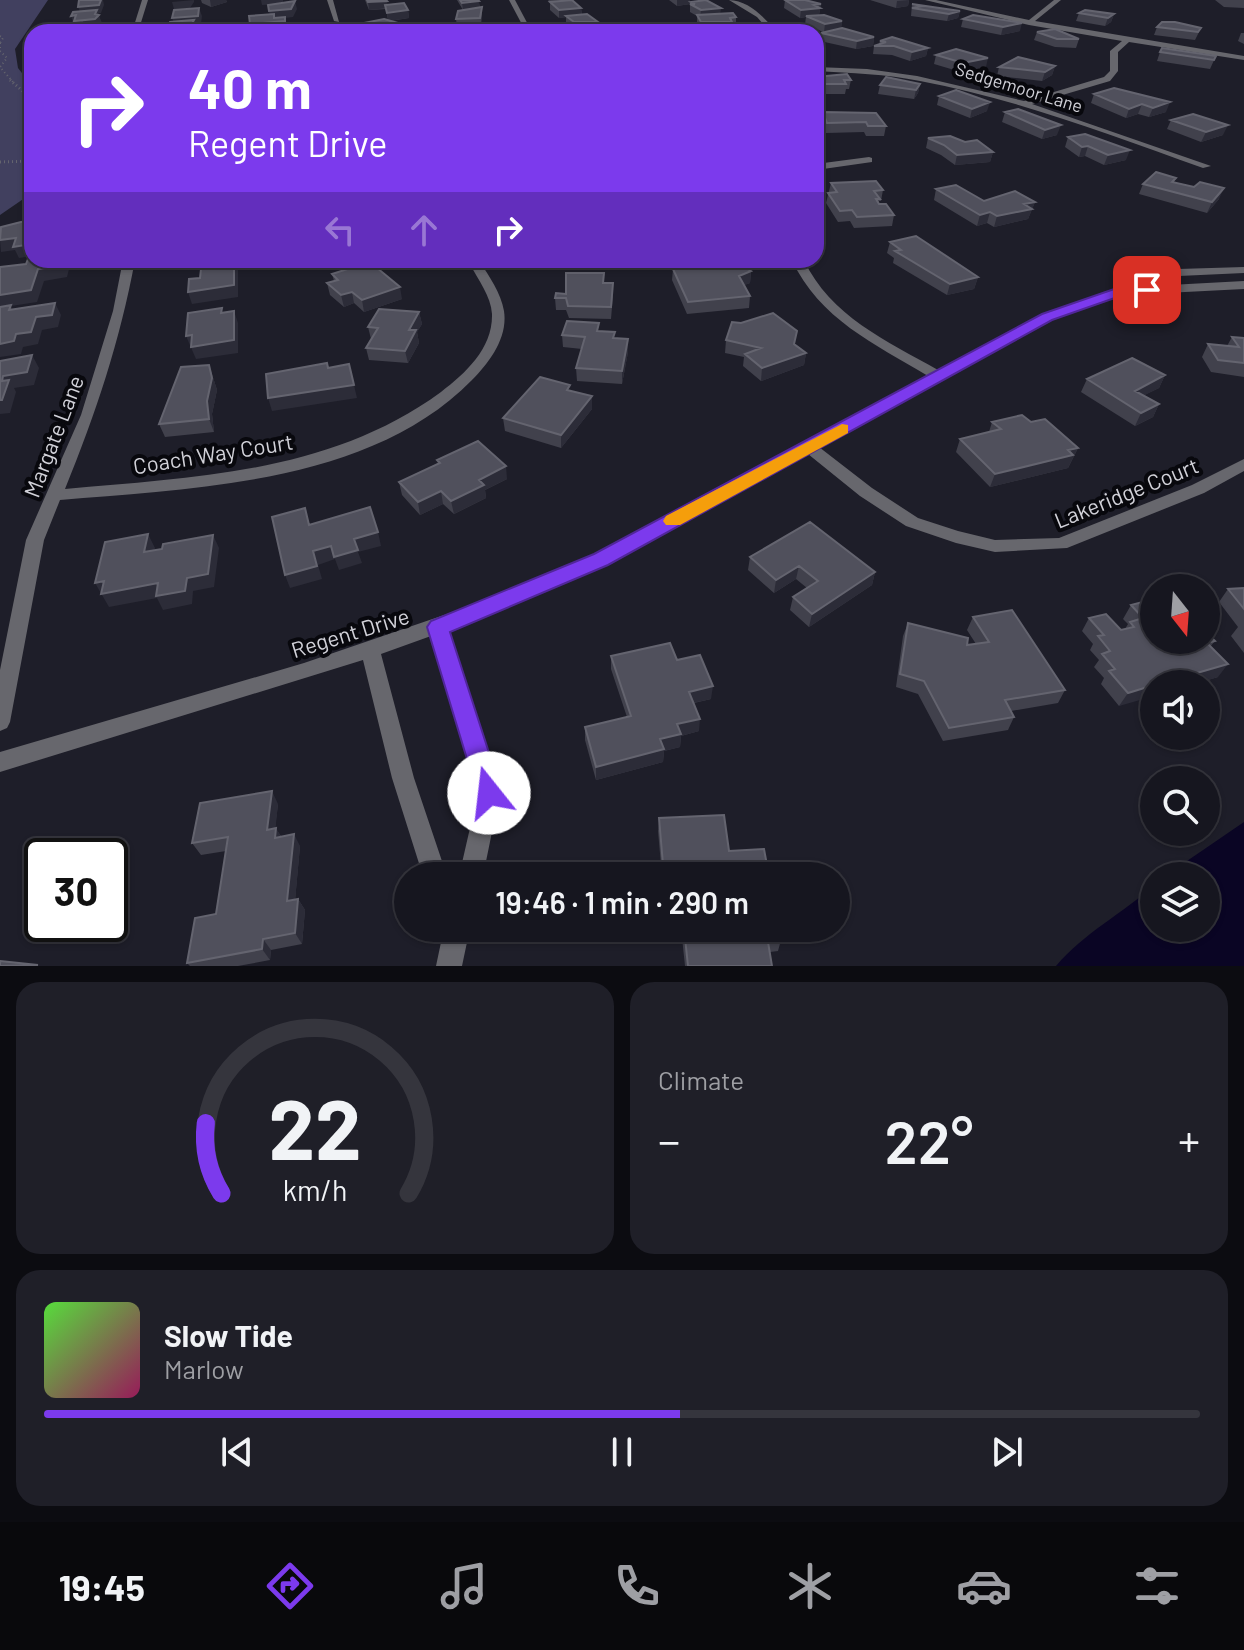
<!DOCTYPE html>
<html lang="en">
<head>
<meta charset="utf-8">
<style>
  :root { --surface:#16161f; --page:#1f1f28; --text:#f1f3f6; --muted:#9e9fa4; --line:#35353d; --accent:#7c3aed }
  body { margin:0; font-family:Barlow,sans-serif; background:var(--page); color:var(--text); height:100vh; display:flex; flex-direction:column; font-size:30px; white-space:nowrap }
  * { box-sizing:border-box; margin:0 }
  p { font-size:26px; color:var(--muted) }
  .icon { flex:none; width:44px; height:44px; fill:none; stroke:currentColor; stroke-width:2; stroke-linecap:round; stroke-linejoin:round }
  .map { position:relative; height:966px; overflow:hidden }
  .drawer { display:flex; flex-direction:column; gap:16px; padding:16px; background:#0c0c11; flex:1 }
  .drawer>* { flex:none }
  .guide { position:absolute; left:24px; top:24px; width:800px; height:244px; border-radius:24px; box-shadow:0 2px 6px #0004,0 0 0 2px var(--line); background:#7c3aed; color:#fff; overflow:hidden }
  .needle { width:52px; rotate:163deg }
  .fabs { position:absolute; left:1140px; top:574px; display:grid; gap:16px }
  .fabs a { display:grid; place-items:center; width:80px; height:80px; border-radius:50%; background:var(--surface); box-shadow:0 2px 6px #0004,0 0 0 2px var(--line); font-size:40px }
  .speed { position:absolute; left:24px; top:838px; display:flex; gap:16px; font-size:40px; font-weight:700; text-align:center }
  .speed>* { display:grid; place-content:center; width:104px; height:104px; border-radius:50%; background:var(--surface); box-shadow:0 2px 6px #0004,0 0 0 2px var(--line); line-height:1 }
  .speed .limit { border:4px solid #111; border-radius:12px; background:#fff; color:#111 }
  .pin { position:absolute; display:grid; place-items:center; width:68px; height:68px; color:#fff; margin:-34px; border-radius:16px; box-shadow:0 4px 12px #0006 }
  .me { position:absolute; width:88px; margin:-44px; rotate:344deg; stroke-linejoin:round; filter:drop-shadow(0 0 6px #0008) }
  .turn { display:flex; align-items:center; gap:28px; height:168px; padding:0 32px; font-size:36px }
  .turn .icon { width:104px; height:104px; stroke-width:2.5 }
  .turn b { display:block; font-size:56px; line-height:68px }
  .lanes { display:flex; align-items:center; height:76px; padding:0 32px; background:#0003; justify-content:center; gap:40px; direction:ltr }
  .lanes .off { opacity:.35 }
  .big { font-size:60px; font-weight:600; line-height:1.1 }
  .drawer .card { flex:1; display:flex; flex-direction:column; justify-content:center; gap:12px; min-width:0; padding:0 28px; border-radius:24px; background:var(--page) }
  .drawer .dial { align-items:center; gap:0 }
  .dial svg { height:208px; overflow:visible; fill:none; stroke:var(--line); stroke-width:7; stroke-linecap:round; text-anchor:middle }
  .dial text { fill:var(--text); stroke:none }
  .song { display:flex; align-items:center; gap:24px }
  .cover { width:96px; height:96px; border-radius:12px; background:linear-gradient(135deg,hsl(110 70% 55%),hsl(330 70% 35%)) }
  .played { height:8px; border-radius:4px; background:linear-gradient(90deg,var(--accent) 55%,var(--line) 55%) }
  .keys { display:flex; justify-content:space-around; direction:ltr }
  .heat { display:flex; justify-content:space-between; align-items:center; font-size:44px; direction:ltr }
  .drawer .tiles { flex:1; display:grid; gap:16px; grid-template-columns:1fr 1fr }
  .card:last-child { grid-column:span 2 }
  .trip { position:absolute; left:394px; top:862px; width:456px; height:80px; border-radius:40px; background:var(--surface); box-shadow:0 2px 6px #0004,0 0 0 2px var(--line); font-weight:600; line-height:80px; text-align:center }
  .menu { display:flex; height:128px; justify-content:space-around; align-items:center; background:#09090c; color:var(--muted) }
  .menu .icon { width:56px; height:56px }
  .menu .on { color:var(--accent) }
  .menu b { font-size:36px; color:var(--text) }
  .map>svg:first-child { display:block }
  .green { fill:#41405f }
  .water { fill:#0a0524 }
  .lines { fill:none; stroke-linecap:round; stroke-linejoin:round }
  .path-far1 { stroke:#64646e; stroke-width:2; stroke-dasharray:1 3; stroke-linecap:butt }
  .path { stroke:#64646e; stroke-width:3; stroke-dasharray:1 3; stroke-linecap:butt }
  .street { fill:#67676d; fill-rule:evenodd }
  .wall { fill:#41414c }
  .shaded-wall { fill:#2c2c38 }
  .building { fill:#50505c; stroke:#64646f; stroke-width:2 }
  .route { fill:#7c3aed; stroke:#51269a; stroke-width:2 }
  .slow { fill:#f59e0b }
  .labels { text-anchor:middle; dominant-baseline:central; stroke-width:8; stroke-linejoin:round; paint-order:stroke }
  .far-street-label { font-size:18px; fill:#d1d1d8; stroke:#08080d }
  .street-label { font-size:22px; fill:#d1d1d8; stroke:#08080d }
</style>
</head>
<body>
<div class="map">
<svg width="1244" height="966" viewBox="0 0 1244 966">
  <rect width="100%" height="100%" fill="#1e1e29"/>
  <!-- green -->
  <path class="green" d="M0,0H48L15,49L18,68L32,86V193L0,215Z"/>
  <!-- water -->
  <path class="water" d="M1244,822V966H1056C1085,932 1121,915 1154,885V928H1206V876H1165Z"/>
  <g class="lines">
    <!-- path-far1 -->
    <path class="path-far1" d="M0,36L3,38L0,43
      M0,43V51L7,58L0,67L13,82"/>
    <!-- path -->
    <path class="path" d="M10,80L32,99
      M0,162L32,161"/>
    <!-- street -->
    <path class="street" d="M142,0H148L138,32H132Z
      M327,0H333L339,22L334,21Z
      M509,0H515L532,32H526Z
      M729,0C748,0 765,18 777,32H770L757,17Z
      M925,0H936L1029,20L1054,0H1061L1035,21L1244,56V60L1129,42L1118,52V71L1110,81L1032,104L1211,166L1203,168C1110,135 1017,99 920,81C886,74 851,73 816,71V67L867,69L917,76L1024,101L1104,77L1110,71V51L1122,41L1029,25Z
      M869,157L872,158V162L816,170V164Z
      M123,260H135C120,341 96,413 65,489C197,477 330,473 441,392C466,373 493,348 492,314C491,296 478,280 470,264L472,262H480C489,276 501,293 504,311C508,337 490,362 472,380C370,484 196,488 60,500L44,540L10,722L7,728L0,731V670L26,540L81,415L113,311Z
      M792,260H804C830,316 887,341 938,370L1043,314L1178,269L1244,267V273L1179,276L1151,286L1244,281V289L1146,294L1140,290L1051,320L819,447L872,488L918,518L958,531L995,540L1059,538L1192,485L1244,459V471L1204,493L1067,548L995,552L956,543L906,526L860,496L808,454L607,564L448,629L500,793L483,876H459L478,793L431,636L381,654L414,778L447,876H423L392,778L363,660L0,772V752L304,663L447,614L522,586L595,554L928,376C875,344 819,319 792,260Z
      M444,928H470L462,966H436Z"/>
  </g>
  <!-- wall -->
  <path class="wall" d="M201,0H226L227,2L211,7L202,3Z
    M365,0H386L387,4L408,10L409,18L390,21L398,23L399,30L394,32H355L354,25L388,20L386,9L369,10Z
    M457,0H478L482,14L481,26L458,31L470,26L457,27L456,19L463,10Z
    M548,0H572L581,8L582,15L598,22V29L603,32H571L570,28H572L566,24V17L559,18L550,10V2Z
    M669,0H690V4L691,2L721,14L736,17V25L732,26L746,30V32H712V30H701L697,23V16L690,12V4L677,6Z
    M785,0L821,4L819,15L842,21L841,28L874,37L873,46L856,49L820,41L821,33L823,32L805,24L806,17L800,18L784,8Z
    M870,0H909L908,6L896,8Z
    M1215,0H1244V8L1224,7Z
    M912,4L960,11L958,18L947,21L911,16Z
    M1079,13L1114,14L1111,22L1105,26L1076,21Z
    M963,19L1020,31L1001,35L961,27Z
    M1157,27L1201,28L1195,40L1154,35Z
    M1037,32L1079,39L1076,48L1055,47L1034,40Z
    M1241,33H1244V44L1238,41Z
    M880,41L928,48L926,56L910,61L892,55L873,54L874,46L879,44Z
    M1160,52L1216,56L1210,69L1157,61Z
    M936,55L986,67L961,72L934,64Z
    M1055,66L1052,75L1042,81L997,76L999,67Z
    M816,77L851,80L849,89H846L845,94H816Z
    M920,84L918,93L914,99L878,94L880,85Z
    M1114,88L1166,112L1149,117L1138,114L1126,118L1091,103L1094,94Z
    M939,96L987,111L970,118L937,105Z
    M823,112L886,126L884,136H866L864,132L826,133L821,122Z
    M1005,112L1057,135L1042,139L1002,122Z
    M1171,120L1223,135L1201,142L1167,129Z
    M1068,137L1126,160L1104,165L1085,156L1079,157L1065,147Z
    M928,138L993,152L990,162L955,165L941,155L926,148Z
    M1176,178L1174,182L1194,187L1219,199L1207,213L1139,194L1143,184Z
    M831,183L883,190L881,201H879V203L894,215L892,226L854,228L850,221L838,222L826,203Z
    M936,189L984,201L1035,202L1028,219L994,227L987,223L977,226L934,200Z
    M890,242L978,277L974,289L947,295L893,263L894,258L887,253Z
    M693,260H730L694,262Z
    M673,269L751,271L750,283L744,285L750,296L749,308L687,314L672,280Z
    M332,274L402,299L364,312L354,303L344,307L330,295L327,283L334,281Z
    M604,283L613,295L611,319L569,318L566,310H556L555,298Z
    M419,312L422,324L417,332L419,343L408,363L369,360L366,348L371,339L368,327Z
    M599,331L615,338L628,352L622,384L577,381L576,368L582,349L563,347L562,335Z
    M1232,337L1244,338V377L1211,372L1202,357L1208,344L1227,346Z
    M726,340L795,344L806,353L804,365L761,381L743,366L744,357L725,353Z
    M209,365L217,390L212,414L214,432L165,437L159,424Z
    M1165,375L1159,388L1144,395L1159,404L1153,417L1135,426L1081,392L1087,379Z
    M571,391L592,396V409L561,448L505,431L503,418Z
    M992,422H1031L1078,448L1068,468L990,487L956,452L960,439L989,432Z
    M437,460L507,479L485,490L486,498L454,514L443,504L420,515L402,495L399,482L438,464Z
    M750,557L875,572L872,585L809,627L790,610L793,597L807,588L796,579L774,593L748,570Z
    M1244,588V653L1231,636L1238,627L1219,602L1228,589Z
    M1154,599V640L1215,641L1210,647L1218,677L1194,684H1154L1119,706L1101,684L1104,678L1094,667L1099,660L1090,650L1093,644L1082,631L1089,618L1121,630L1125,629L1128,624L1123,619L1131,605Z
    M973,617L1065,690L1058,703L1011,711L1014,717L1008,730L943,741L918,694L896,687L903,636L908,623L967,645L976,644L967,630Z
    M611,656L677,660L711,699L694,703L699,731L681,736L680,747L664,751L663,762L596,780L585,740V727L627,717L611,669Z
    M278,804L275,828L281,836L300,846L295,900L298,899L305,910L302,944L271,950L270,960L238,966H190L187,963L216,914L226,851L201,855L192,843Z
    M659,818L729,851L769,876H662L658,831Z
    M681,928H779L781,940L778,951L770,952L772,966H685Z"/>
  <!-- shaded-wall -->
  <path class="shaded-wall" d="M101,0H103L104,5L101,13H98L102,23L98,27L83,28V32H76L71,16L81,14L78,7Z
    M194,0V2L190,8L174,9L172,2Z
    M210,0H226L227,2L211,7Z
    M261,0H283V4L262,5Z
    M677,0H690V4L677,6Z
    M909,0L908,6L896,8L897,1Z
    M295,1L297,9L293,17L285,18L287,29L252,32L250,24L270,19L269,11Z
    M387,1L388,8L369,10L368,2Z
    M479,1L480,9L463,10L462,3Z
    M821,4L819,15L806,16V17L800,18L801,10L814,5Z
    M199,8L202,16L201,24H196L197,28L194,32H166V31L175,26L172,18Z
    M581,8L582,16L559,18V10Z
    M721,8L720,16L700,18L701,10Z
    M408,10L409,18L388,21L387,13Z
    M960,11L958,18L947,21L949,14Z
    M1114,14L1111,22L1105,26L1108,18Z
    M842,21L841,29L824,32L825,24Z
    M398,23L399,30L394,32H373V30Z
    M1022,23L1020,31L1001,35L1003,27Z
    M874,37L873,46L856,49L857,41Z
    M928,48L926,56L910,61L912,52Z
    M988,58L986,67L961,72L963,63Z
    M1055,66L1052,75L1042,81L1045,72Z
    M920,84L918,93L914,99L916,90Z
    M990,102L987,111L970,118L972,109Z
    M1170,102L1166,112L1149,117L1153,108Z
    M1142,104L1138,114L1126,118L1129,109Z
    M1061,125L1057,135L1042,139L1045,130Z
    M1228,125L1223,135L1201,142L1206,132Z
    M1088,146L1085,156L1079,157L1082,147Z
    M1130,150L1126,160L1104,165L1108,155Z
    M993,152L990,162L955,165L957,155Z
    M1224,188L1219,199L1207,213L1212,202Z
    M1035,202L1028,219L994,227L997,216L1024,204Z
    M990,212L987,223L977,226L980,215Z
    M16,238L32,244V256L19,258L15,250L1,252L0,240Z
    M63,260H67L70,265L67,277L44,281L37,302L11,306L17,317L0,308V295L38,269Z
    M234,260H236L238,265V297L192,304L188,292Z
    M751,271L750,283L737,288L739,276Z
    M978,277L974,289L947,295L950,284Z
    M400,287L402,299L364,312L362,300Z
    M352,292L354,303L344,307L341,295Z
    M55,303L61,315L58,327L42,330L38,344L23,347L21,354L0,357V344Z
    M234,311L238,323V353L196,359L186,336Z
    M419,312L422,324L417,332L419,343L408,363L405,351L409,330Z
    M628,339V352L622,384V371Z
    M806,353L804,365L761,381L762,368Z
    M32,355L39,368L34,385L14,388L16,392L10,413L0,414V400L3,376Z
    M349,364L357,398L272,411L268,398Z
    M209,365L217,390L212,414L214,432L209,419L207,401Z
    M1165,375L1159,388L1129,403L1135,391Z
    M592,396V409L561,448V435Z
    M1159,404L1153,417L1135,426L1141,413Z
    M1078,448L1068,468L990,487L995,474Z
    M506,466L507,479L485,490L486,498L454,514L451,501L479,480Z
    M441,491L443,504L420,515L418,502Z
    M378,532L381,546L358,552L362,563L339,570L335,559L318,565L322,579L290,588L285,575L313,551Z
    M148,534L155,548L151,565L144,552Z
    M213,535L219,548L214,587L193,591L192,604L163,610L157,598L109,607L95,583L104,581L187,578Z
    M799,566L796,579L774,593L776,580Z
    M875,572L872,585L809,627L812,614Z
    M1228,664L1218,677L1194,684H1159Z
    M1154,685V696L1119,706L1128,693Z
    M713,686L711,699L688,704L689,692Z
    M700,719L699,731L681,736L680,747L664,751L663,762L596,780V767L660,739L677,724Z
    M272,791L278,804L274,842L267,830Z
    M276,828L283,840L275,838Z
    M294,834L300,846L294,913L287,901Z
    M298,899L305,910L302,944L295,933Z
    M263,939L271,950L270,960L262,949Z"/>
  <!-- building -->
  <path class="building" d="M79,0H101L99,5L78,7Z
    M367,0H386L387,1L368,2Z
    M460,0H478L479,1L462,3Z
    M572,0L581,8L559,10L550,2Z
    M706,0L721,8L701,10L690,4H695L691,2Z
    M785,0H805L821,4L814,5L820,8L801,10Z
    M295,1L291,9L269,11L268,5Z
    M404,3L408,10L387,13L385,5Z
    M912,4L960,11L949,14L912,8L922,6Z
    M482,7L480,18L456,19L458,11Z
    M199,8L198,16L172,18L174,10Z
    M97,10L95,14L99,15L95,19L74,21L76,15L71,16L73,12Z
    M1085,10L1114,14L1108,18L1079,13Z
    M733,13L736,17L730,18L732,22H701L697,15Z
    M274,14V18L285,17V21L250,24L249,16Z
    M587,14L598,22H574L566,16Z
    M824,15L842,21L825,24L806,16Z
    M973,15L1022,23L1003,27L963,19Z
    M384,19L398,23L373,30L354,25Z
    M194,20L189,29L166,31L170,22Z
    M1162,22H1175L1201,28L1198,32L1157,27Z
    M81,23L76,32H56L59,26Z
    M474,24L487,26L482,28L486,29L474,32H452Z
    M593,25L603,32H577L570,28Z
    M742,26L746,30L734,31L735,32H715L712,28Z
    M310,27L326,30L324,32H280L284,29Z
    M842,28L874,37L857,41L821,33Z
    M1055,29L1079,39H1057L1037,32Z
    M892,37L928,48L912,52L894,46H874L886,42L880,41Z
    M1162,48L1216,56L1214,60L1160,52Z
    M956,49L988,58L963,63L936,55Z
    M1018,57L1055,66L1045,72L999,67Z
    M847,74L851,80H844L846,84H816V77Z
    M886,77L920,84L916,90L880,85Z
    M1114,88L1170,102L1153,108L1142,104L1129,109L1094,94Z
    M956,90L990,102L972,109L939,96Z
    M1018,109L1061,125L1045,130L1005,112Z
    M823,112L876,113L886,126H868L866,122L827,123Z
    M1193,114L1228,125L1206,132L1171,120Z
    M1085,134L1130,150L1108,155L1088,146L1082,147L1068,137Z
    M950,136L965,142L977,140L993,152L957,155L944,145L928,138Z
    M1156,172L1176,178L1172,182L1194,187L1200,182L1224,188L1212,202L1143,184Z
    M876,181L883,190L874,191L880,199H876L879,204H886L894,215L857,217L852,210L840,211L828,193L837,192L831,183Z
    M956,185L984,201L1015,191L1035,202L1024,204L1032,209L997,216L990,212L980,215L936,189Z
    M32,221V244L13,247L16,238L0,240L1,227L21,222Z
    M916,236L978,277L950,284L895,251L901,250L890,242Z
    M32,258V260H63L61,266L38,269L31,290L0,295V267L26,264L28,259Z
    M202,260H234V285L188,292L189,279L200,278Z
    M732,260L751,271L739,276L750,296L688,302L673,269Z
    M363,264L369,269L376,267L400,287L362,300L352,292L341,295L327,283L338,280L332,274Z
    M566,273H604L603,283H613L611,307L568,306L566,298H555L556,293L566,294Z
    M55,303L52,315L36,317L31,332L16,334L14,341L0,344V307L11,305L9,310Z
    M222,308L221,313L234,311V340L191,347L192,335L186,336L188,313Z
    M379,309L419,312L409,330H416L405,351L366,348L378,328L368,327Z
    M773,313L797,331L794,344L806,353L762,368L745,354L761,348L726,340L732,322L741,323Z
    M567,321L599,323L597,331L615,332L613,338L628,339L622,371L576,368L585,337L562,335Z
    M1232,337L1244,338V363L1218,360L1208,344L1239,347Z
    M32,355L27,372L3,376L2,381L9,380L2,400H0V361Z
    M1132,358L1165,375L1135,391L1159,404L1141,413L1087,379Z
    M327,363L328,368L349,364L354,385L268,398L266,374Z
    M209,365L212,378L207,401L209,419L159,424L181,367Z
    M540,377L570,385L567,390L592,396L561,435L503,418Z
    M1022,415L1031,422L1045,419L1078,448L1068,450L1073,455L995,474L960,439L1001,429L992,422Z
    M478,441L506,466L479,480L484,485L451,501L441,491L418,502L399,482L440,463L437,460Z
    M370,507L378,532L354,539L358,550L334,557L331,546L313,551L317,566L285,575L272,517L305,508L309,525Z
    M810,522L875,572L812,614L793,597L818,581L799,566L776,580L750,557Z
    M148,534L144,552L162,549L163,544L213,535L208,574L187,578L185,591L156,596L158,583L101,594L104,581L95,583L105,542Z
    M1244,588V609L1228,589Z
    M1154,599V640H1206V632L1215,641L1207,643L1228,664L1159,684H1154V685L1128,693L1109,671L1115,669L1102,654L1110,651L1098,636L1104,635L1089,618L1106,614L1121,630L1134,627L1130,622L1143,618L1131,605Z
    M1012,610L1065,690L1005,700L1014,717L949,728L924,681L900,674L908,623L968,638L967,645L989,642L973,617Z
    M670,643L677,660L700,655L713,686L689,692L700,719L677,724L681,734L660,739L664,749L596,767L585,727L631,716L611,656Z
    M272,791L267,830L276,828L275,838L294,834L287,901L298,899L295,933L263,939L262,949L187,963L195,918L216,914L228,837L192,843L200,803Z
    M724,815L729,851L764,849L769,876H664L659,818Z
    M684,928H779L781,940L768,942L772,966H688Z
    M0,961L38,965L0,966Z"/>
  <!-- route -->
  <path class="route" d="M1147,285L1152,287V292L1126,294L1052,320L608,565L450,632L502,793L498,802L489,805L480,802L427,627L431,621L594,554L1042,314L1120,287Z"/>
  <!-- slow -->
  <path class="slow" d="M842,424L848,425V433L680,525H666L663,521L666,516Z"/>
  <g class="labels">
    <!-- far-street labels -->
    <g class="far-street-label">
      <text transform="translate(1019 87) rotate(17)">Sedgemoor Lane</text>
    </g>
    <!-- street labels -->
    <g class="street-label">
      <text transform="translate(53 436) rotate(-69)">Margate Lane</text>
      <text transform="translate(213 453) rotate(-9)">Coach Way Court</text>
      <text transform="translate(1126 492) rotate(-22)">Lakeridge Court</text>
      <text transform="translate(350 632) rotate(-17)">Regent Drive</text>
    </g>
  </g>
</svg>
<div class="fabs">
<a><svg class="needle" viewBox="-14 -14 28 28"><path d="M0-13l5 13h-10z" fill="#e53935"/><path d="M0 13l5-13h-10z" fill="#9e9fa4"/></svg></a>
<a><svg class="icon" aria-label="sound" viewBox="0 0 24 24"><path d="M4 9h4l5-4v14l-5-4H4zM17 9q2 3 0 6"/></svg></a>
<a><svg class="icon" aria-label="search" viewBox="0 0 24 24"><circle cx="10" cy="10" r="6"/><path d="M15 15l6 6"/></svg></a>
<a><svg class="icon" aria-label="layers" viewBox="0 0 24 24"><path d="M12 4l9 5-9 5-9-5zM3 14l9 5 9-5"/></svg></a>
</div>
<div class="speed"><div class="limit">30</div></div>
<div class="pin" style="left:1147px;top:290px;background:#d93025"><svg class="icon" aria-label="arrive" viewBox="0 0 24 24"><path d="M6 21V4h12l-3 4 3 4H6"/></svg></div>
<svg class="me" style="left:489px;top:793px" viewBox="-20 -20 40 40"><circle r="19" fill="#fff"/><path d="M0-13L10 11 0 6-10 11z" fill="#7c3aed"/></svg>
<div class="trip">19:46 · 1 min · 290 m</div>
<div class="guide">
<div class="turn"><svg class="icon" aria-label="right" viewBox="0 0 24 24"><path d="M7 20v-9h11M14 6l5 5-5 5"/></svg><div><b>40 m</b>Regent Drive</div></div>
<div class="lanes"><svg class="icon off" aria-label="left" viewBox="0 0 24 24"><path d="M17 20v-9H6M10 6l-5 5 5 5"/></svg><svg class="icon off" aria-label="ahead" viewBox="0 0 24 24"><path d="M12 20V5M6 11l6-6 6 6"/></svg><svg class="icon" aria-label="right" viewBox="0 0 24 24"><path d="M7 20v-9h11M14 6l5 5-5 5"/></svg></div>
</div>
</div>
<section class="drawer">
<div class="tiles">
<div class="card dial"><svg viewBox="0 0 100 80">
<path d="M14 69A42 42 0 1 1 86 69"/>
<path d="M14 69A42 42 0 0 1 8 42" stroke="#7c3aed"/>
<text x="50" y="56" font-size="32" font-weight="700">22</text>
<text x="50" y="72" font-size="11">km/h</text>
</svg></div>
<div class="card"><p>Climate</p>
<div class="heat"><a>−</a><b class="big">22°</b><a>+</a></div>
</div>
<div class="card">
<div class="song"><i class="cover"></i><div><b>Slow Tide</b><p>Marlow</p></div></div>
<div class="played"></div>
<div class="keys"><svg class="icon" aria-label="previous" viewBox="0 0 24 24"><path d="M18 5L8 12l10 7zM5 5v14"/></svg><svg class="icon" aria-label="pause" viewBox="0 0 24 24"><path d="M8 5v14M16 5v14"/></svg><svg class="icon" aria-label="next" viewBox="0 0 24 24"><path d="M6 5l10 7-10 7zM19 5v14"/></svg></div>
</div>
</div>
</section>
<nav class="menu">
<b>19:45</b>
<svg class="icon on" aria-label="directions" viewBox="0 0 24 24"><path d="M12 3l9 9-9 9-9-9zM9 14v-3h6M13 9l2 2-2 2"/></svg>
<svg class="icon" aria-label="music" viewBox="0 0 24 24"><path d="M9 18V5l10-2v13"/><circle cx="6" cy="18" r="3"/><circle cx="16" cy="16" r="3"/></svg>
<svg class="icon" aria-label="phone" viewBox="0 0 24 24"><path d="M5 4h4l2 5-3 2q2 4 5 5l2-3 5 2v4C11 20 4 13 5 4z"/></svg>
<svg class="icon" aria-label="climate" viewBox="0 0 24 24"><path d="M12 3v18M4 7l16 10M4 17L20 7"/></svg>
<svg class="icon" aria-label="car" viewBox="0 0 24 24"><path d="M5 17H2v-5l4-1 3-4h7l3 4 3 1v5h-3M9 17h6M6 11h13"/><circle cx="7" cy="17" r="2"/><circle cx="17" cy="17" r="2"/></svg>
<svg class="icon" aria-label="filters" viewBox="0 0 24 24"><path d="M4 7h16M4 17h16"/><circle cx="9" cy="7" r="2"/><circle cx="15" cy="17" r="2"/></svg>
</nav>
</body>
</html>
